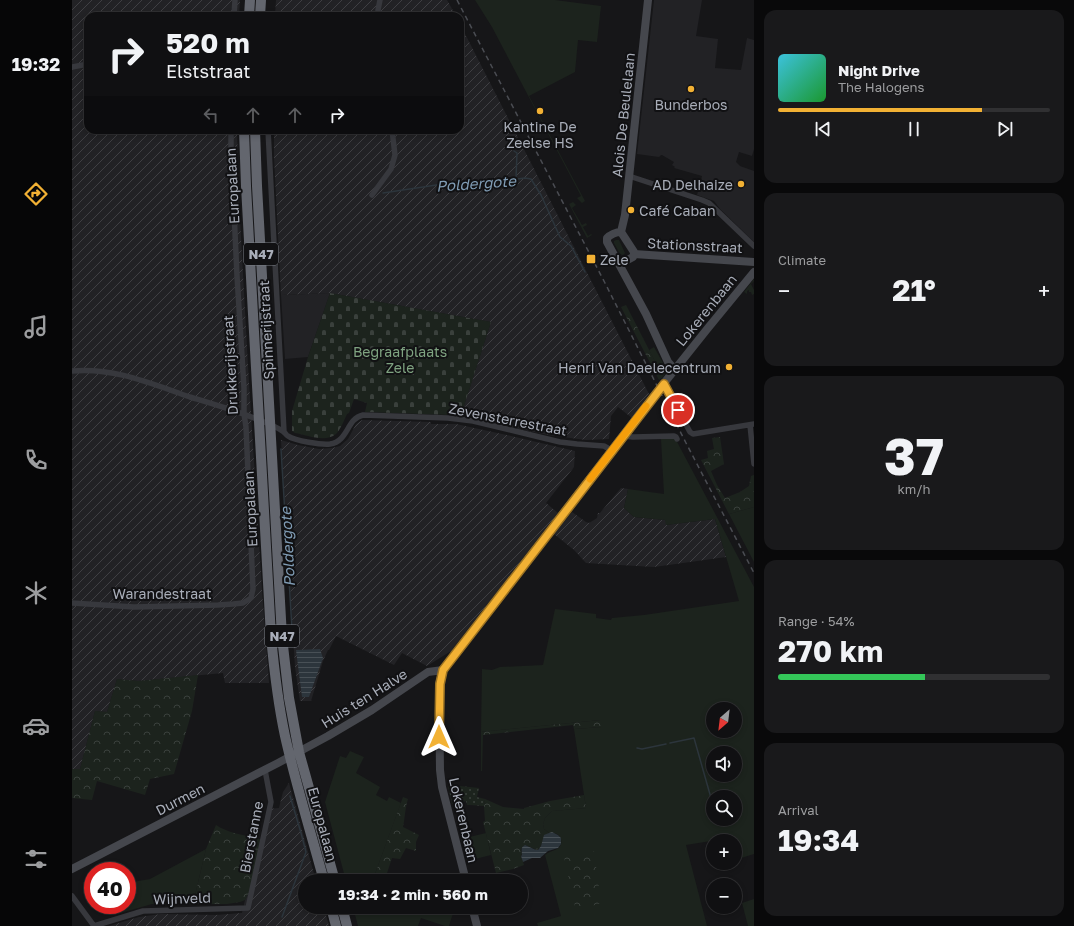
<!DOCTYPE html>
<html lang="en">
<head>
<meta charset="utf-8">
<style>
  :root { --surface:#101012; --page:#19191b; --text:#f1f3f6; --muted:#9c9d9f; --line:#303032; --accent:#f2b134 }
  body { margin:0; font-family:"Golos Text",sans-serif; background:var(--page); color:var(--text); height:100vh; display:flex; flex-direction:column; font-size:15px; white-space:nowrap }
  * { box-sizing:border-box; margin:0 }
  p { font-size:13px; color:var(--muted) }
  .icon { flex:none; width:22px; height:22px; fill:none; stroke:currentColor; stroke-width:2; stroke-linecap:round; stroke-linejoin:round }
  .map { position:relative; flex:1; overflow:hidden }
  .drawer { display:flex; flex-direction:column; gap:10px; padding:10px; background:#09090a; width:320px }
  .drawer>* { flex:none }
  .top-card { position:absolute; left:12px; top:12px; width:380px; height:122px; border-radius:12px; box-shadow:0 2px 6px #0003,0 0 0 1px var(--line); background:#101012; color:var(--text); overflow:hidden }
  .needle { width:26px; rotate:208deg }
  .tools { position:absolute; left:634px; top:702px; display:grid; gap:8px }
  .tools a { display:grid; place-items:center; width:36px; height:36px; border-radius:50%; background:var(--surface); box-shadow:0 2px 6px #0003,0 0 0 1px var(--line); font-size:20px }
  .speed { position:absolute; left:12px; top:862px; display:flex; gap:8px; font-size:20px; font-weight:700; text-align:center }
  .speed>* { display:grid; place-content:center; width:52px; height:52px; border-radius:50%; background:var(--surface); box-shadow:0 2px 6px #0003,0 0 0 1px var(--line); line-height:1 }
  .speed .limit { border:6px solid #d22; background:#fff; color:#111 }
  .pin { position:absolute; display:grid; place-items:center; width:34px; height:34px; color:#fff; margin:-17px; border:2px solid #fff; border-radius:50%; box-shadow:0 1px 4px #0007 }
  .me { position:absolute; width:44px; margin:-22px; rotate:0deg; stroke-linejoin:round; filter:drop-shadow(0 0 3px #0008) }
  .turn { display:flex; align-items:center; gap:14px; height:84px; padding:0 16px; font-size:18px }
  .turn .icon { width:52px; height:52px; stroke-width:2.5 }
  .turn b { display:block; font-size:28px; line-height:34px }
  .lanes { display:flex; align-items:center; height:38px; padding:0 16px; background:#0003; justify-content:center; gap:20px; direction:ltr }
  .lanes .off { opacity:.35 }
  .big { font-size:30px; font-weight:700; line-height:1.1 }
  .drawer .tile { flex:1; display:flex; flex-direction:column; justify-content:center; gap:6px; min-width:0; padding:0 14px; border-radius:12px; background:var(--page) }
  .drawer .dial { align-items:center; gap:0 }
  .dial b { font-size:52px; line-height:1 }
  .song { display:flex; align-items:center; gap:12px }
  .cover { width:48px; height:48px; border-radius:6px; background:linear-gradient(135deg,hsl(190 70% 55%),hsl(130 70% 35%)) }
  .played { height:4px; border-radius:2px; background:linear-gradient(90deg,var(--accent) 75%,var(--line) 75%) }
  .keys { display:flex; justify-content:space-around; direction:ltr }
  .heat { display:flex; justify-content:space-between; align-items:center; font-size:22px; direction:ltr }
  .charge { height:6px; border-radius:3px; background:linear-gradient(90deg,#34c759 54%,var(--line) 0) }
  .trip { position:absolute; left:226px; top:874px; width:230px; height:40px; border-radius:20px; background:var(--surface); box-shadow:0 2px 6px #0003,0 0 0 1px var(--line); font-weight:700; line-height:40px; text-align:center }
  main { display:flex; flex:1; min-height:0 }
  .tabs { display:flex; flex-direction:column; width:72px; justify-content:space-around; align-items:center; background:#060607; color:var(--muted) }
  .tabs .icon { width:28px; height:28px }
  .tabs .current { color:var(--accent) }
  .tabs b { font-size:18px; color:var(--text) }
  .map>svg:first-child { display:block }
  .built { fill:#222225 }
  .industrial { fill:url(#industrial-furrows) }
  .grass { fill:#1c231d; fill-rule:evenodd }
  .forest { fill:url(#forest-crowns) }
  .cemetery { fill:url(#cemetery-stones) }
  .garden { fill:url(#garden-dots) }
  .water { fill:url(#water-rules) }
  .lines { fill:none; stroke-linecap:round; stroke-linejoin:round }
  .stream { stroke:#2c353c; stroke-width:1.5 }
  .street { stroke:#37383d; stroke-width:5.5 }
  .secondary { stroke:#45474d; stroke-width:8 }
  .highway { stroke:#63666e; stroke-width:10 }
  .rail { stroke:#4a4c52; stroke-width:1.5; stroke-dasharray:5 4; stroke-linecap:butt }
  .route-casing { stroke:#9d7322; stroke-width:10 }
  .route { stroke:#f2b134; stroke-width:7 }
  .slow { stroke:#f59e0b; stroke-width:7 }
  .poi-dot { fill:#f2b134; stroke:#111113; stroke-width:1.5 }
  .labels { text-anchor:middle; dominant-baseline:central; stroke-width:4; stroke-linejoin:round; paint-order:stroke }
  .shield { fill:#111113; stroke:#7b7e86; stroke-width:1 }
  .shield-label { font-size:13px; font-weight:bold; fill:#a8adb8 }
  .poi-label { font-size:14px; fill:#a8adb8; stroke:#111113 }
  .street-label { font-size:14px; fill:#a8adb8; stroke:#111113 }
  .park-label { font-size:14px; fill:#7fa381; stroke:#111113 }
  .water-label { font-size:15px; font-style:italic; fill:#7f9bb3; stroke:#111113 }
</style>
</head>
<body>
<main>
<nav class="tabs">
<b>19:32</b>
<svg class="icon current" aria-label="directions" viewBox="0 0 24 24"><path d="M12 3l9 9-9 9-9-9zM9 14v-3h6M13 9l2 2-2 2"/></svg>
<svg class="icon" aria-label="music" viewBox="0 0 24 24"><path d="M9 18V5l10-2v13"/><circle cx="6" cy="18" r="3"/><circle cx="16" cy="16" r="3"/></svg>
<svg class="icon" aria-label="phone" viewBox="0 0 24 24"><path d="M5 4h4l2 5-3 2q2 4 5 5l2-3 5 2v4C11 20 4 13 5 4z"/></svg>
<svg class="icon" aria-label="climate" viewBox="0 0 24 24"><path d="M12 3v18M4 7l16 10M4 17L20 7"/></svg>
<svg class="icon" aria-label="car" viewBox="0 0 24 24"><path d="M5 17H2v-5l4-1 3-4h7l3 4 3 1v5h-3M9 17h6M6 11h13"/><circle cx="7" cy="17" r="2"/><circle cx="17" cy="17" r="2"/></svg>
<svg class="icon" aria-label="filters" viewBox="0 0 24 24"><path d="M4 7h16M4 17h16"/><circle cx="9" cy="7" r="2"/><circle cx="15" cy="17" r="2"/></svg>
</nav>
<div class="map">
<svg width="682" height="926" viewBox="0 0 682 926">
  <defs>
    <pattern id="industrial-furrows" width="10" height="10" patternUnits="userSpaceOnUse"><rect width="10" height="10" fill="#222225"/><path d="M-1 1l2-2M0 10L10 0M9 11l2-2" fill="none" stroke="#3f3f43"/></pattern>
    <pattern id="forest-crowns" width="20" height="18" patternUnits="userSpaceOnUse"><rect width="20" height="18" fill="#1c231d"/><path d="M2 6a3 3 0 1 1 6 0M12 15a3 3 0 1 1 6 0" fill="none" stroke="#3a403c"/></pattern>
    <pattern id="cemetery-stones" width="16" height="16" patternUnits="userSpaceOnUse"><rect width="16" height="16" fill="#1c231d"/><path d="M2 7V4a2 2 0 0 1 4 0v3zM10 15v-3a2 2 0 0 1 4 0v3z" fill="#3a403c"/></pattern>
    <pattern id="garden-dots" width="8" height="8" patternUnits="userSpaceOnUse"><rect width="8" height="8" fill="#1c231d"/><path d="M2 2h.1M6 6h.1" fill="none" stroke="#3a403c" stroke-width="1.8" stroke-linecap="round"/></pattern>
    <pattern id="water-rules" width="6" height="5" patternUnits="userSpaceOnUse"><rect width="6" height="5" fill="#2c353c"/><path d="M0 2.5h6" fill="none" stroke="#485056"/></pattern>
  </defs>
  <rect width="100%" height="100%" fill="#161618"/>
  <!-- built -->
  <path class="built" d="M582,0H630L624,36L646,39L643,68L669,70L675,38L682,40V149L680,156L667,152L664,162L668,166L682,171V242L648,209L642,201L625,195L630,176L602,168L603,167L600,165L602,162L590,155H589L587,157L565,154Z
    M258,293L236,357L213,359L209,295Z"/>
  <!-- industrial -->
  <path class="industrial" d="M0,0H168L167,16H16V130H165L167,201L176,366L190,590L197,683H153L151,673L66,681L45,679L35,712L23,711L8,769H0Z
    M204,0H375L384,16H203Z
    M388,24L577,394L560,418L546,407L539,416L537,439L514,440L476,435L429,425L395,415L390,412L419,322L258,293L209,295L202,157V130H388Z
    M290,420L359,422V424H384L439,436L503,451L502,467L474,503L486,513L379,651L355,666L330,653L322,665L264,636L257,650H256L251,661L239,701H228L223,667L209,440L226,445L247,449L260,448L268,446L276,439L284,424Z
    M549,488L556,489L552,508L562,517L594,520V525L643,519L654,557L582,567L514,563L502,550L482,534L500,512L514,522L517,523L522,520L525,518L526,513H528Z
    M217,783L244,881H233V907H252L257,926H37L67,917L89,914L144,915L170,913L173,900L178,890L196,809L207,808L211,792Z"/>
  <!-- grass -->
  <path class="grass" d="M403,0H483L529,6L525,42L506,40L503,72L457,96L513,201L510,203L505,198L509,196L420,27Z
    M501,202L504,205L500,208L510,225L514,223L515,225L511,227L516,236L519,234L520,235L515,238L497,204Z
    M544,240H547L553,253L551,255L548,254L542,243V241Z
    M682,279V281L679,284L682,290V296V294L680,295L679,292H677V290L675,291V294L672,292Z
    M582,347L595,370L591,377L577,350Z
    M603,438L682,587V854L663,860V841H652L651,839L614,845L635,926H466L465,923L489,916L473,855C478,850 487,851 489,844C491,835 483,832 477,833L472,829L471,824L473,818L480,811L514,808L502,729L529,727V720L409,732L410,669L420,670L428,667L471,665L483,609L524,614V618L539,620L540,618L572,615L667,601L643,519L594,525L593,520L562,517L552,508L556,489L592,494L589,439ZM641,709H663V731H641ZM641,753H663V775H641ZM641,797H663V819H641Z
    M682,507V562L657,514Z
    M278,751L292,757L284,773L308,787L304,795L315,801L317,797L329,803L303,874L325,881H274L253,802L268,756L274,758Z
    M414,833L419,855L395,861L389,839Z
    M134,849L121,904L101,903L80,904L45,914L46,905H55V883L78,879Z
    M682,899V926H676L670,903Z
    M281,907H383L377,926H373L349,918L346,926H286Z"/>
  <!-- forest -->
  <path class="forest" d="M554,305L591,377L587,380L549,307Z
    M648,437L652,464L639,471L645,485L653,498L668,492L677,486L679,476L682,475V507L657,514L629,460L636,458L635,451L642,449L640,438Z
    M126,675L120,711L102,774L78,779L73,795L25,781L20,800L0,798V769H8L23,711L35,712L45,679L66,681Z
    M529,720V727L502,729L501,725L411,735L410,771H409V732Z
    M512,795L514,808L480,811L473,818L471,824L472,829L477,833C469,837 472,846 465,850L453,845L449,849L450,854L449,856L452,865L441,869L424,873L411,822L413,821L412,806L413,799L431,807L452,809V808L478,801Z
    M331,797L336,799C333,808 333,818 331,827L347,835L344,842V851L334,848L328,859L320,858L315,873L317,875L316,878L303,874Z
    M144,825C157,834 175,835 190,840L178,890L173,900L168,902L155,904H121L134,849Z
    M522,851L529,903L504,911L492,857Z"/>
  <!-- cemetery -->
  <path class="cemetery" d="M258,293L419,322L390,412L385,415H381L293,412L295,403L282,399L277,413L275,414C272,420 269,429 264,434C253,443 235,435 223,433L220,431V411L236,357Z"/>
  <!-- garden -->
  <path class="garden" d="M378,785L407,788L405,797L413,799L412,806L398,805H395L394,801L386,803L385,800L382,801V804H380L376,786Z"/>
  <!-- water -->
  <path class="water" d="M248,649L251,658L237,697H230L224,650Z
    M480,832L486,835L489,838V844L486,848L476,851L468,858H460L451,862L449,856L450,855C450,850 448,848 453,845L464,850H466L469,846L472,835L477,833Z"/>
  <g class="lines">
    <!-- stream -->
    <path class="stream" d="M442,151L445,153L444,178
      M311,193L371,184L375,185L379,188L453,178L459,179L469,195L488,237L499,246L513,272
      M209,449L221,645
      M598,743L622,738L641,805
      M565,748L570,749L594,744
      M210,917L234,852L229,833L218,796"/>
    <!-- street -->
    <path class="street" d="M162,16L163,0
      M290,16L306,14
      M306,16V10L308,0
      M0,67L16,64
      M196,130L212,432
      M557,176L630,200L637,203L682,246
      M300,195L319,169L323,155L320,130
      M0,371C41,367 80,384 118,397C141,404 165,411 187,420C195,423 205,427 212,432C213,433 215,436 216,436C223,441 250,445 258,444C277,441 274,419 291,415L376,418L401,421L488,442L505,444L532,446L541,451
      M592,384L618,432L621,434L682,424
      M678,425L682,464
      M552,436L561,437L602,436L604,437L605,439
      M0,603L62,607L146,605L161,604L171,603L179,598L181,589L174,427L172,414V388L165,276L159,146V130
      M0,896L22,926
      M22,926L71,911L176,908L199,802L193,770"/>
    <!-- secondary -->
    <path class="secondary" d="M549,232L553,215L576,0
      M549,232C544,232 538,235 535,238V242L574,314L596,362L603,370
      M549,232L562,252V254
      M562,254L682,262
      M548,264L561,257L562,254
      M0,869L206,763L256,736L300,710L356,672L371,670
      M394,881L370,787L368,770L367,684L371,670L569,412L636,328L682,272
      M400,907L405,926"/>
    <!-- highway -->
    <path class="highway" d="M177,16L178,0
      M188,16L189,0
      M172,130L174,186L181,314L199,636C202,669 206,703 213,736C224,785 239,833 252,881
      M183,130L185,186L210,637L217,698L227,752L263,881
      M259,907L264,926
      M270,907L275,926"/>
    <!-- rail -->
    <path class="rail" d="M385,0L533,283L614,443L682,573"/>
  </g>
  <g class="lines">
    <!-- route casing -->
    <g class="route-casing">
      <path id="route" d="M367,737L368,684L371,670L592,384L606,410"/>
    </g>
    <!-- route -->
    <use href="#route" class="route"/>
    <!-- slow -->
    <path class="slow" d="M518,479L574,406"/>
  </g>
  <!-- markers -->
  <g class="poi-dot">
    <circle cx="619" cy="89" r="4"/>
    <circle cx="468" cy="111" r="4"/>
    <circle cx="669" cy="184" r="4"/>
    <circle cx="559" cy="210" r="4"/>
    <rect x="514" y="254" width="10" height="10" rx="2"/>
    <circle cx="657" cy="367" r="4"/>
  </g>
  <g class="labels">
    <!-- shield labels -->
    <g class="shield">
      <rect x="172" y="243" width="34" height="22" rx="3"/>
      <rect x="193" y="625" width="34" height="22" rx="3"/>
    </g>
    <g class="shield-label">
      <text x="189" y="254">N47</text>
      <text x="210" y="636">N47</text>
    </g>
    <!-- poi labels -->
    <g class="poi-label">
      <text x="619" y="104">Bunderbos</text>
      <text x="468" y="126">Kantine De<tspan x="468" dy="16">Zeelse HS</tspan></text>
      <text x="661" y="184" text-anchor="end">AD Delhaize</text>
      <text x="567" y="210" text-anchor="start">Café Caban</text>
      <text x="528" y="259" text-anchor="start">Zele</text>
      <text x="649" y="367" text-anchor="end">Henri Van Daelecentrum</text>
    </g>
    <!-- street labels -->
    <g class="street-label">
      <text transform="translate(551 115) rotate(-84)">Alois De Beulelaan</text>
      <text transform="translate(160 186) rotate(-93)">Europalaan</text>
      <text transform="translate(623 245) rotate(3)">Stationsstraat</text>
      <text transform="translate(634 310) rotate(-51)">Lokerenbaan</text>
      <text transform="translate(194 330) rotate(-93)">Spinnerijstraat</text>
      <text transform="translate(158 365) rotate(-93)">Drukkerijstraat</text>
      <text transform="translate(436 419) rotate(11)">Zevensterrestraat</text>
      <text transform="translate(178 509) rotate(-93)">Europalaan</text>
      <text x="90" y="593">Warandestraat</text>
      <text transform="translate(292 698) rotate(-32)">Huis ten Halve</text>
      <text transform="translate(108 799) rotate(-27)">Durmen</text>
      <text transform="translate(392 820) rotate(77)">Lokerenbaan</text>
      <text transform="translate(251 824) rotate(75)">Europalaan</text>
      <text transform="translate(179 837) rotate(-79)">Bierstanne</text>
      <text transform="translate(110 898) rotate(-2)">Wijnveld</text>
    </g>
    <!-- park labels -->
    <g class="park-label">
      <text x="328" y="351">Begraafplaats<tspan x="328" dy="16">Zele</tspan></text>
    </g>
    <!-- water labels -->
    <g class="water-label">
      <text transform="translate(404 183) rotate(-4)">Poldergote</text>
      <text transform="translate(215 547) rotate(-93)">Poldergote</text>
    </g>
  </g>
</svg>
<div class="tools">
<a><svg class="needle" viewBox="-14 -14 28 28"><path d="M0-13l5 13h-10z" fill="#e53935"/><path d="M0 13l5-13h-10z" fill="#9c9d9f"/></svg></a>
<a><svg class="icon" aria-label="sound" viewBox="0 0 24 24"><path d="M4 9h4l5-4v14l-5-4H4zM17 9q2 3 0 6"/></svg></a>
<a><svg class="icon" aria-label="search" viewBox="0 0 24 24"><circle cx="10" cy="10" r="6"/><path d="M15 15l6 6"/></svg></a>
<a>+</a>
<a>−</a>
</div>
<div class="speed"><div class="limit">40</div></div>
<div class="pin" style="left:606px;top:410px;background:#d93025"><svg class="icon" aria-label="arrive" viewBox="0 0 24 24"><path d="M6 21V4h12l-3 4 3 4H6"/></svg></div>
<svg class="me" style="left:367px;top:737px" viewBox="-20 -20 40 40"><path d="M0-17L14 15 0 8-14 15z" fill="#f2b134" stroke="#fff" stroke-width="4"/></svg>
<div class="trip">19:34 · 2 min · 560 m</div>
<div class="top-card">
<div class="turn"><svg class="icon" aria-label="right" viewBox="0 0 24 24"><path d="M7 20v-9h11M14 6l5 5-5 5"/></svg><div><b>520 m</b>Elststraat</div></div>
<div class="lanes"><svg class="icon off" aria-label="left" viewBox="0 0 24 24"><path d="M17 20v-9H6M10 6l-5 5 5 5"/></svg><svg class="icon off" aria-label="ahead" viewBox="0 0 24 24"><path d="M12 20V5M6 11l6-6 6 6"/></svg><svg class="icon off" aria-label="ahead" viewBox="0 0 24 24"><path d="M12 20V5M6 11l6-6 6 6"/></svg><svg class="icon" aria-label="right" viewBox="0 0 24 24"><path d="M7 20v-9h11M14 6l5 5-5 5"/></svg></div>
</div>
</div>
<section class="drawer">
<div class="tile">
<div class="song"><i class="cover"></i><div><b>Night Drive</b><p>The Halogens</p></div></div>
<div class="played"></div>
<div class="keys"><svg class="icon" aria-label="previous" viewBox="0 0 24 24"><path d="M18 5L8 12l10 7zM5 5v14"/></svg><svg class="icon" aria-label="pause" viewBox="0 0 24 24"><path d="M8 5v14M16 5v14"/></svg><svg class="icon" aria-label="next" viewBox="0 0 24 24"><path d="M6 5l10 7-10 7zM19 5v14"/></svg></div>
</div>
<div class="tile"><p>Climate</p>
<div class="heat"><a>−</a><b class="big">21°</b><a>+</a></div>
</div>
<div class="tile dial"><b>37</b><p>km/h</p></div>
<div class="tile"><p>Range · 54%</p><b class="big">270 km</b><div class="charge"></div></div>
<div class="tile"><p>Arrival</p><b class="big">19:34</b></div>
</section>
</main>
</body>
</html>
